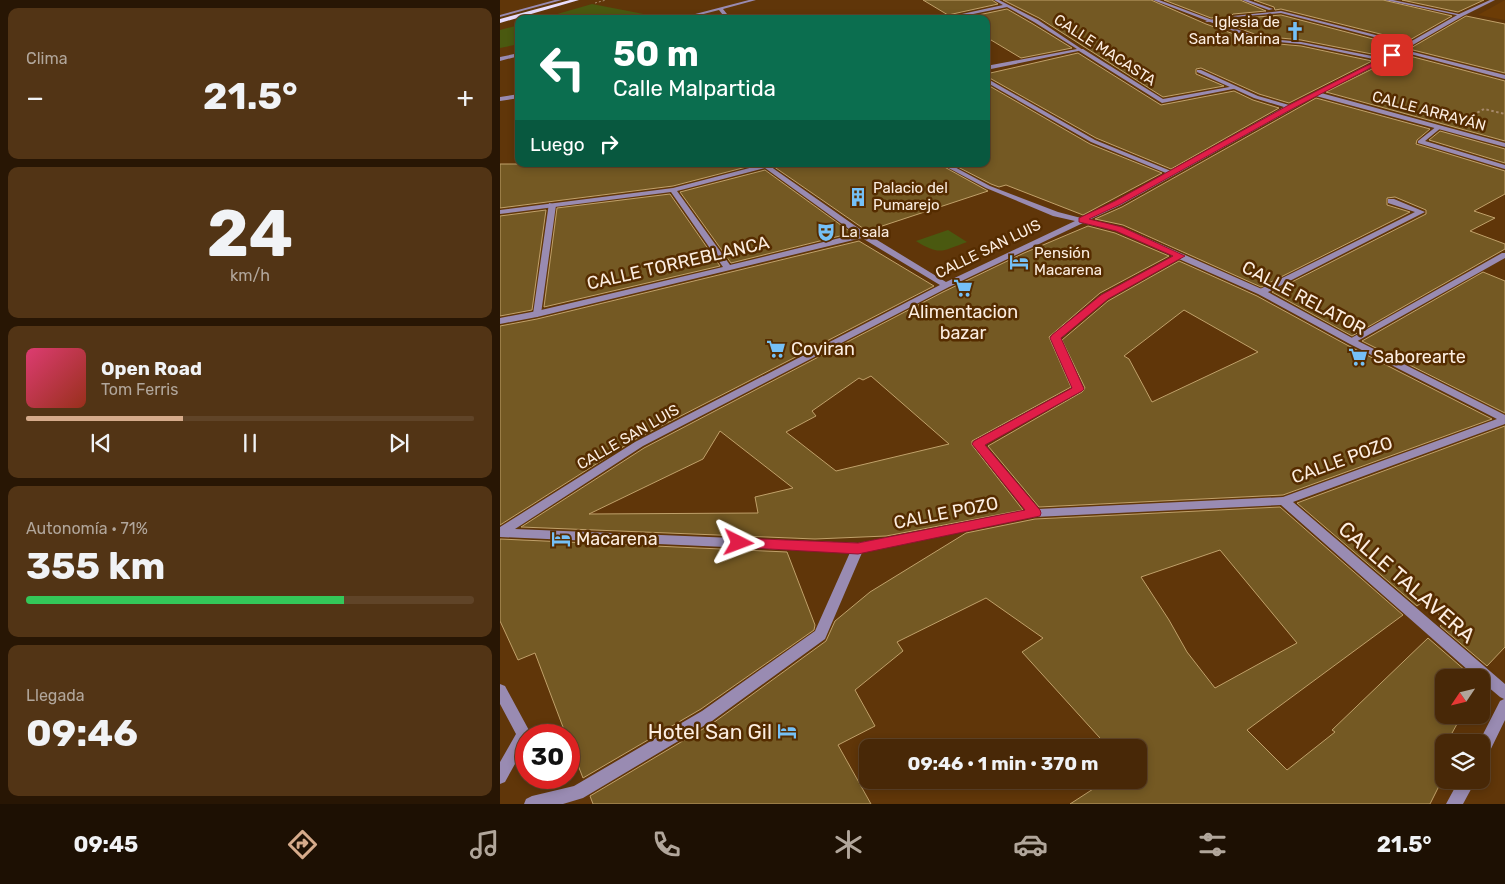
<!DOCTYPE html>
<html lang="es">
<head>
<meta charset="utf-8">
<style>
  :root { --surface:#482807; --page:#523415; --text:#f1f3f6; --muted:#b1a69b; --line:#604428; --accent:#d6ab8b }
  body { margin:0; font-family:Rubik,sans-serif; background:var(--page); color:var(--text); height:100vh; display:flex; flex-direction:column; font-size:19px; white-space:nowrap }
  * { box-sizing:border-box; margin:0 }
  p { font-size:16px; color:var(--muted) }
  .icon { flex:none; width:28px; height:28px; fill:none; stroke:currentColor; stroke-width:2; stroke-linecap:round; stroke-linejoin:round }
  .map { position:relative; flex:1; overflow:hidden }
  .drawer { display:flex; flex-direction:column; gap:8px; padding:8px; background:#281604; width:500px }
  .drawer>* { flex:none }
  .guide { position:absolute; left:15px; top:15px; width:475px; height:152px; border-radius:10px; box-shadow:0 2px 8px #0003,0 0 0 1px var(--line); background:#0b6e4f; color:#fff; overflow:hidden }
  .needle { width:32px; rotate:235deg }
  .controls { position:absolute; left:935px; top:669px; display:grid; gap:10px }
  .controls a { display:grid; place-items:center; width:55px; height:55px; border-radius:10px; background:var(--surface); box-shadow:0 2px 8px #0003,0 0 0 1px var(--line); font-size:25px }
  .speed { position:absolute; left:15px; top:724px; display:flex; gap:10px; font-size:25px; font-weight:700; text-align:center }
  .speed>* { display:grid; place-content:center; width:65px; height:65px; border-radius:50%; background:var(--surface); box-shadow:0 2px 8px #0003,0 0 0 1px var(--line); line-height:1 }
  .speed .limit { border:8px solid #d22; background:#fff; color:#111 }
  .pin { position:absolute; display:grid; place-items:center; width:42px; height:42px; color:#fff; margin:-21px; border-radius:10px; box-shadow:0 2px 8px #0006 }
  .me { position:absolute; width:55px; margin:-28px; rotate:93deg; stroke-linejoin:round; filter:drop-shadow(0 0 4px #0008) }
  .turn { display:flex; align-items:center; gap:18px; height:105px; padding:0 15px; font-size:22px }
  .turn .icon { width:65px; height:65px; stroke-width:2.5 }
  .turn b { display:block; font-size:35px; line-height:42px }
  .then { display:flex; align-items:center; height:48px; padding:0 15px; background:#0003; gap:10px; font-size:19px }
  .big { font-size:38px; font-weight:700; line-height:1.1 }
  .drawer .card { flex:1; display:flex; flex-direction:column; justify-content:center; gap:8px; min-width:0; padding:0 18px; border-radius:10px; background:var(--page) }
  .drawer .dial { align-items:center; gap:0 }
  .dial b { font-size:65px; line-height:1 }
  .song { display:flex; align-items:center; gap:15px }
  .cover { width:60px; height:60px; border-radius:8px; background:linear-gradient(135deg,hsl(340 70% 55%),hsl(10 70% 35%)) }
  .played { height:5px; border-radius:2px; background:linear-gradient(90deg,var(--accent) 35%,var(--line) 35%) }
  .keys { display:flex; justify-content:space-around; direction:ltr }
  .heat { display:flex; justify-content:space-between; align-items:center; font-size:28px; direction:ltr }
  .charge { height:8px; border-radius:4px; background:linear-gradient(90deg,#34c759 71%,var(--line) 0) }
  .trip { position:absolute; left:359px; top:739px; width:288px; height:50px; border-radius:10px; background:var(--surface); box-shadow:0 2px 8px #0003,0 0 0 1px var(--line); font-weight:700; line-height:50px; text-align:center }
  .dock { display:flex; height:80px; justify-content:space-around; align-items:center; background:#1d1003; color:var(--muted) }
  .dock .icon { width:35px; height:35px }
  .dock .selected { color:var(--accent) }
  .dock b { font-size:22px; color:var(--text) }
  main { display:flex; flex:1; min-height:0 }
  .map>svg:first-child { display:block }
  .built { fill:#6c3c06 }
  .green { fill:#4a5910 }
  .building { fill:#745923; stroke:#c0a16a; fill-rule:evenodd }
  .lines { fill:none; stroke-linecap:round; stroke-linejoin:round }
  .path-far1 { stroke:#a7896b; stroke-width:1; stroke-dasharray:2 2; stroke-linecap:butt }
  .path { stroke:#a7896b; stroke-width:2; stroke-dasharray:2.5 2.5; stroke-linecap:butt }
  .service { fill:#998bb2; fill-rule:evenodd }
  .pedestrian { fill:#998bb2; fill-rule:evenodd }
  .minor { fill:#998bb2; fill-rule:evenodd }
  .primary { fill:#e8ddfd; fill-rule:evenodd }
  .route { fill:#e11d48; stroke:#92132f }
  .labels { text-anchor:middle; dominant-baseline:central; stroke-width:5; stroke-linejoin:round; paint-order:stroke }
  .far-poi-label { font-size:15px; fill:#fcede0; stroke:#552c00; text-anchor:start }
  .far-street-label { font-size:15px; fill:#fcede0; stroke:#552c00 }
  .street-label { font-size:18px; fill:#fcede0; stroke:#552c00 }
  .poi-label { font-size:18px; fill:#fcede0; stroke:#552c00; text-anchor:start }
  .near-street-label { font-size:21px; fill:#fcede0; stroke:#552c00 }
  .near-poi-label { font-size:21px; fill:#fcede0; stroke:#552c00; text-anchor:end }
</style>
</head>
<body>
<main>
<section class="drawer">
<div class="card"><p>Clima</p>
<div class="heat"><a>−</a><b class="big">21.5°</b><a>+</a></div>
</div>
<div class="card dial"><b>24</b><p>km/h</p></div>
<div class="card">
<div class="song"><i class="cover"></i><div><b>Open Road</b><p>Tom Ferris</p></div></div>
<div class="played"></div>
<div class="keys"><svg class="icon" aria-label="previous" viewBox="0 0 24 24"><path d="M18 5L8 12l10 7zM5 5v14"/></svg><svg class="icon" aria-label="pause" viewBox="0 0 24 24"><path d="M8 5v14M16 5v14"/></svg><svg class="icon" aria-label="next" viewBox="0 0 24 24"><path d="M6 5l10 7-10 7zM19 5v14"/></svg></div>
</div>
<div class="card"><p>Autonomía · 71%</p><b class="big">355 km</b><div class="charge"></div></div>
<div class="card"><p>Llegada</p><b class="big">09:46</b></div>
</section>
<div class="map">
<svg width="1005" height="804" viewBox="0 0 1005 804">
  <rect width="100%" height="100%" fill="#603609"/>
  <!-- built -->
  <path class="built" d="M1005,0V20L978,15Z"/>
  <!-- green -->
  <path class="green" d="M92,4L154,16L141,19H40Z
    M19,25V44L0,48V30Z
    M448,230L467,242C442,251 440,256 416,241Z"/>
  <!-- building -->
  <path class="building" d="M423,0H492L498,4L448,15Z
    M503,0H651L706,24L756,42L801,46L872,61L789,103L759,94L701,68L696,69V74L724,86L663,97L539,18Z
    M664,0H740L766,11L733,14L731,16L734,19L781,15L900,46L882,56L801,40L760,36L722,22L723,20L720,17L711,18Z
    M754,0H883L952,16L908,41L781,9L775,10L774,7Z
    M902,0H984L958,12Z
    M507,9L533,24L572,48L521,58L486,37V19H459Z
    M966,16L1005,24V73L909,49Z
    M578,53L661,105L734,91L753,100L779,108L671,169L596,138L486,76V74Z
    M902,54L1005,81V141L826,92Z
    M486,84L590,144L662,173L583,215L506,185L499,187L491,184L452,164H486Z
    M816,98L930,129L917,140L916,144L1005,171V194L974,211L995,218L970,231L1005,244V249L852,336L772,292L926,214V210L895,197L887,198V205L910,212L761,287L623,225L595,219L622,207Z
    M940,131L1005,149V163L929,140Z
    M0,164H258L173,186L0,208Z
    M270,164H439L488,191L367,231Z
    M265,170L352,233L231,263L180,192Z
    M170,194L220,266L44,307L57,208Z
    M46,210L32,310L0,316V216Z
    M588,226L615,233L669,256L600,293L549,337L571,387L472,441V445L523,510L386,536L315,539L21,527L144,448L443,292L524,253ZM371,376L449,444L336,471L286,432L316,416L312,411L359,378L363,380ZM220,431L293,488L255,497L258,513L89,514L203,459Z
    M359,241L434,286L134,440L0,525V326L37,319Z
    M679,261L757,296L847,345L992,419L783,495L539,507L488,446L582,392L585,388L562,340L608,301ZM684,310L758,352L652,402L629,359L624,356Z
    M983,272L1005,281V413L862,341Z
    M1005,426V647L987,666L940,626L945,622L926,599L917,606L797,503Z
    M780,507L903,615L747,730L787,770L835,732L832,730L928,638L974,678H944V715H962L947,742H944V750L935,769L944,776L930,804H570L607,780H638V748H609L522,652L543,638L486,598L397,642L403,651L355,690L375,726L338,745L371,804H93L90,796L213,723L326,641L335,621L370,592L466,533L535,519ZM720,550L797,643L715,688L687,652L669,620L641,577Z
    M0,539L287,552L315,625L314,630L201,709L83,778L69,742V735H66L35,653L18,660L0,621Z"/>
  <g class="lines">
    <!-- path-far1 -->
    <path class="path-far1" d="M95,3L106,0"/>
    <!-- path -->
    <path class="path" d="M973,115L984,109L1005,114"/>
    <!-- service -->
    <path class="service" d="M55,0H62L0,17V15Z"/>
    <!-- pedestrian -->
    <path class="pedestrian" d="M742,0H748L773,9L769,10Z
      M885,0H893L963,15L961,16Z
      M781,11L911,44V45L909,46L781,13L735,17L733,16Z
      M719,18L721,20L707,22L705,21Z
      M579,49H583L663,99L735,86L738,88L662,103L579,51Z
      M901,49L1005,75V79L899,51Z
      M937,126L942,127L925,141L1005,165V169L918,143V141Z
      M888,199H894L925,212L764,294H758V290L915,212L888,203Z
      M49,203L56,205L41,314L37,317L33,314Z
      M1002,253H1005V258L854,343L851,344L846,341Z
      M358,543L362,545L364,548L325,639L212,721L83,798L63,804H24L26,799L32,796L74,786L202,711L315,631L352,548L354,545Z"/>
    <!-- minor -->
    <path class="minor" d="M249,0H256L223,9L231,19H226L219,10L184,19H176Z
      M494,0H499L538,20L583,50L486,70V66L577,49L534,22L507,7L449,19H439L503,5Z
      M653,0H659L760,38L801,42L882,58L959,14L990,0H995L963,16L885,61L821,93L1005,143V147L816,96L621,205L589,220L622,227L764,290L854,339L1005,415V424L793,502L1005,684V720L986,759L981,761V742H979L1000,701L1004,699L1000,697L981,681V678H977L781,505L535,517L358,553L0,537V527L135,442L440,285L362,238L37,317L0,324V318L37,311L223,267L171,192L0,214V210L173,188L261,165L260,164H267L364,232L446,282L575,221L553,216L486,188L441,164H449L490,186L558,212L581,218L615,201L666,173L591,142L486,82V78L595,140L671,171L784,107L754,98L697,72V70H701L758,96L789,105L878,60L801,44L757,40ZM265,168L356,234L230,265L177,191ZM583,223L616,231L673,256L601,295L552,336L550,338L573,388L474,442L473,444L526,511L358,543L15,529L143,446L449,287ZM679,259L758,294L848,343L997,419L783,497L538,509L485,445L581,391L583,389L560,339L607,299Z
      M19,53V56L0,61V57Z
      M19,94V98L0,101V97Z
      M0,684L5,686L31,734L26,735V744L5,782L0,784V762L16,734L0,704Z
      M959,780H976L963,804H946Z"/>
    <!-- primary -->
    <path class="primary" d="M70,0H79L0,23V19Z"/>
  </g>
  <!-- route -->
  <path class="route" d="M890,54L895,55L792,109L621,204L589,219L622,227L685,256L608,299L561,338L584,389L582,391L485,445L540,510L541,513L540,516L358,554L234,547L232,543L234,540L239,538L358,543L525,510L472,444L474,441L572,388L550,338L552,335L601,295L673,256L616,231L579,222V218L615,201L787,106Z"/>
  <!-- icons -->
  <defs>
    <g id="church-bare" transform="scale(1.5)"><path d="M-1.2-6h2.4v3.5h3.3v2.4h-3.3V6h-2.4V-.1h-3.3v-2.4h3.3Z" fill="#75c0f6" stroke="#552c00" stroke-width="2.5" paint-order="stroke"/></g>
    <g id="building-bare" transform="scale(1.5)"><path d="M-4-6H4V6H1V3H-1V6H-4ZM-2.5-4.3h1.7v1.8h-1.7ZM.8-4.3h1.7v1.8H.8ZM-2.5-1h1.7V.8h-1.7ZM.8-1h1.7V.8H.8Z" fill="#75c0f6" stroke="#552c00" stroke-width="2.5" paint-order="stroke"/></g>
    <g id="theatre-bare" transform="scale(1.5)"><path d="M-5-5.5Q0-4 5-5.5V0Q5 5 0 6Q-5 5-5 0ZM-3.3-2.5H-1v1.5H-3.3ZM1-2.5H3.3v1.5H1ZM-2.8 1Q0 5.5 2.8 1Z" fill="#75c0f6" stroke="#552c00" stroke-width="2.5" paint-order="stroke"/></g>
    <g id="hotel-bare" transform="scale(1.5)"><path d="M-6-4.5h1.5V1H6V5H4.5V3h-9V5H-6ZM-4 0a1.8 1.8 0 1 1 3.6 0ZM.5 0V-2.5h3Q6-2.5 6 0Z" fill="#75c0f6" stroke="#552c00" stroke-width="2.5" paint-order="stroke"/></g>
    <g id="supermarket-bare" transform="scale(1.5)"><path d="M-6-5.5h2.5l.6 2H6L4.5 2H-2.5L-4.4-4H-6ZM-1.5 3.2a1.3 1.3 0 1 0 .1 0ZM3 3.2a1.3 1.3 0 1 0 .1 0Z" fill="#75c0f6" stroke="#552c00" stroke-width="2.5" paint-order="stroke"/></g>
  </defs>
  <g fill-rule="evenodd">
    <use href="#church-bare" x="795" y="31"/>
    <use href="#building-bare" x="358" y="197"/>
    <use href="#theatre-bare" x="326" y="232"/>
    <use href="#hotel-bare" x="519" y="262"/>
    <use href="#supermarket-bare" x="463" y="288"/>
    <use href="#supermarket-bare" x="276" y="349"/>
    <use href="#supermarket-bare" x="858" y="357"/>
    <use href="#hotel-bare" x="61" y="539"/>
    <use href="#hotel-bare" x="287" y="731"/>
  </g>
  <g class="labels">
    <!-- far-poi labels -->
    <g class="far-poi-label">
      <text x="780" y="22" text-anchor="end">Iglesia de<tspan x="780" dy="17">Santa Marina</tspan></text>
      <text x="373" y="188">Palacio del<tspan x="373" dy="17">Pumarejo</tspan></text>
      <text x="341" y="232">La sala</text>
      <text x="534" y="253">Pensión<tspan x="534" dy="17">Macarena</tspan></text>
    </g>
    <!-- far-street labels -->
    <g class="far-street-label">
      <text transform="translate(605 50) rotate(33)">CALLE MACASTA</text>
      <text transform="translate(929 111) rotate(15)">CALLE ARRAYÁN</text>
      <text transform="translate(488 249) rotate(-26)">CALLE SAN LUIS</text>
      <text transform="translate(128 437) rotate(-30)">CALLE SAN LUIS</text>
    </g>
    <!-- street labels -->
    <g class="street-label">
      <text transform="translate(178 263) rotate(-13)">CALLE TORREBLANCA</text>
      <text transform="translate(804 298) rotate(28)">CALLE RELATOR</text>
      <text transform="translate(842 460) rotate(-20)">CALLE POZO</text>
      <text transform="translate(446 513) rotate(-11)">CALLE POZO</text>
    </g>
    <!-- poi labels -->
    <g class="poi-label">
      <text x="463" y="312" text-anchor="middle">Alimentacion<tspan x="463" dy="21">bazar</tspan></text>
      <text x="291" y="349">Coviran</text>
      <text x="873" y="357">Saborearte</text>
      <text x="76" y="539">Macarena</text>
    </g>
    <!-- near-street labels -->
    <g class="near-street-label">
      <text transform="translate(907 582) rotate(41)">CALLE TALAVERA</text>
    </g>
    <!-- near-poi labels -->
    <g class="near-poi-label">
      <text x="272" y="731">Hotel San Gil</text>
    </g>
  </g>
</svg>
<div class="controls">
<a><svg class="needle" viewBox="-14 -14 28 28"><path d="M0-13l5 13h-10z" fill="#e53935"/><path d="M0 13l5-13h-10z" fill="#b1a69b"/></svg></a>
<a><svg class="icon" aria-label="layers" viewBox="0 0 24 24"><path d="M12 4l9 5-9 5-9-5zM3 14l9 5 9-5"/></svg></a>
</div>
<div class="speed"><div class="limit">30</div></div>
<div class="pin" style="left:892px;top:55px;background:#d93025"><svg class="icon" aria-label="arrive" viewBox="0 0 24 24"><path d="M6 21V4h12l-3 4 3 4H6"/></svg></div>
<svg class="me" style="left:239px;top:543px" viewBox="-20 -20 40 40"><path d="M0-17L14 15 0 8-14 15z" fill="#e11d48" stroke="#fff" stroke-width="4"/></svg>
<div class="trip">09:46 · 1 min · 370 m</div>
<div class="guide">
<div class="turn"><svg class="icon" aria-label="left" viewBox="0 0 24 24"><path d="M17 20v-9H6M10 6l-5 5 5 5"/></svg><div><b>50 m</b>Calle Malpartida</div></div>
<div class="then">Luego<svg class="icon" aria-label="right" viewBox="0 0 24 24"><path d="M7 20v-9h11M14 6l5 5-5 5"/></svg></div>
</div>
</div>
</main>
<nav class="dock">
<b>09:45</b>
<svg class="icon selected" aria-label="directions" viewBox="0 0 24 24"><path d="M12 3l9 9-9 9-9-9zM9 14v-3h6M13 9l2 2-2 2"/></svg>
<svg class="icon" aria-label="music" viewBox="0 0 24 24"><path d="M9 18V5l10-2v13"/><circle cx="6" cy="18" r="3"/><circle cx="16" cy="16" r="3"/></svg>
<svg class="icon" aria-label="phone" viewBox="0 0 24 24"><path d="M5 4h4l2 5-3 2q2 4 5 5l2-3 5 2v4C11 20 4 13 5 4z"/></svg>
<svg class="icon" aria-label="climate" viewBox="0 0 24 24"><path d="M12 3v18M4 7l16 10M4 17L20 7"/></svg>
<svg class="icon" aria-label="car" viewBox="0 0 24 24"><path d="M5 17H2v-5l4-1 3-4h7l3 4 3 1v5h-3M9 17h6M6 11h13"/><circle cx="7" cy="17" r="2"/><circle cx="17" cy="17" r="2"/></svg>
<svg class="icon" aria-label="filters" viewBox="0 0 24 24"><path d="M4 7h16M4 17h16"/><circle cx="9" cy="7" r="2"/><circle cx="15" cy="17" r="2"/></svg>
<b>21.5°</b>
</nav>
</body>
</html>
